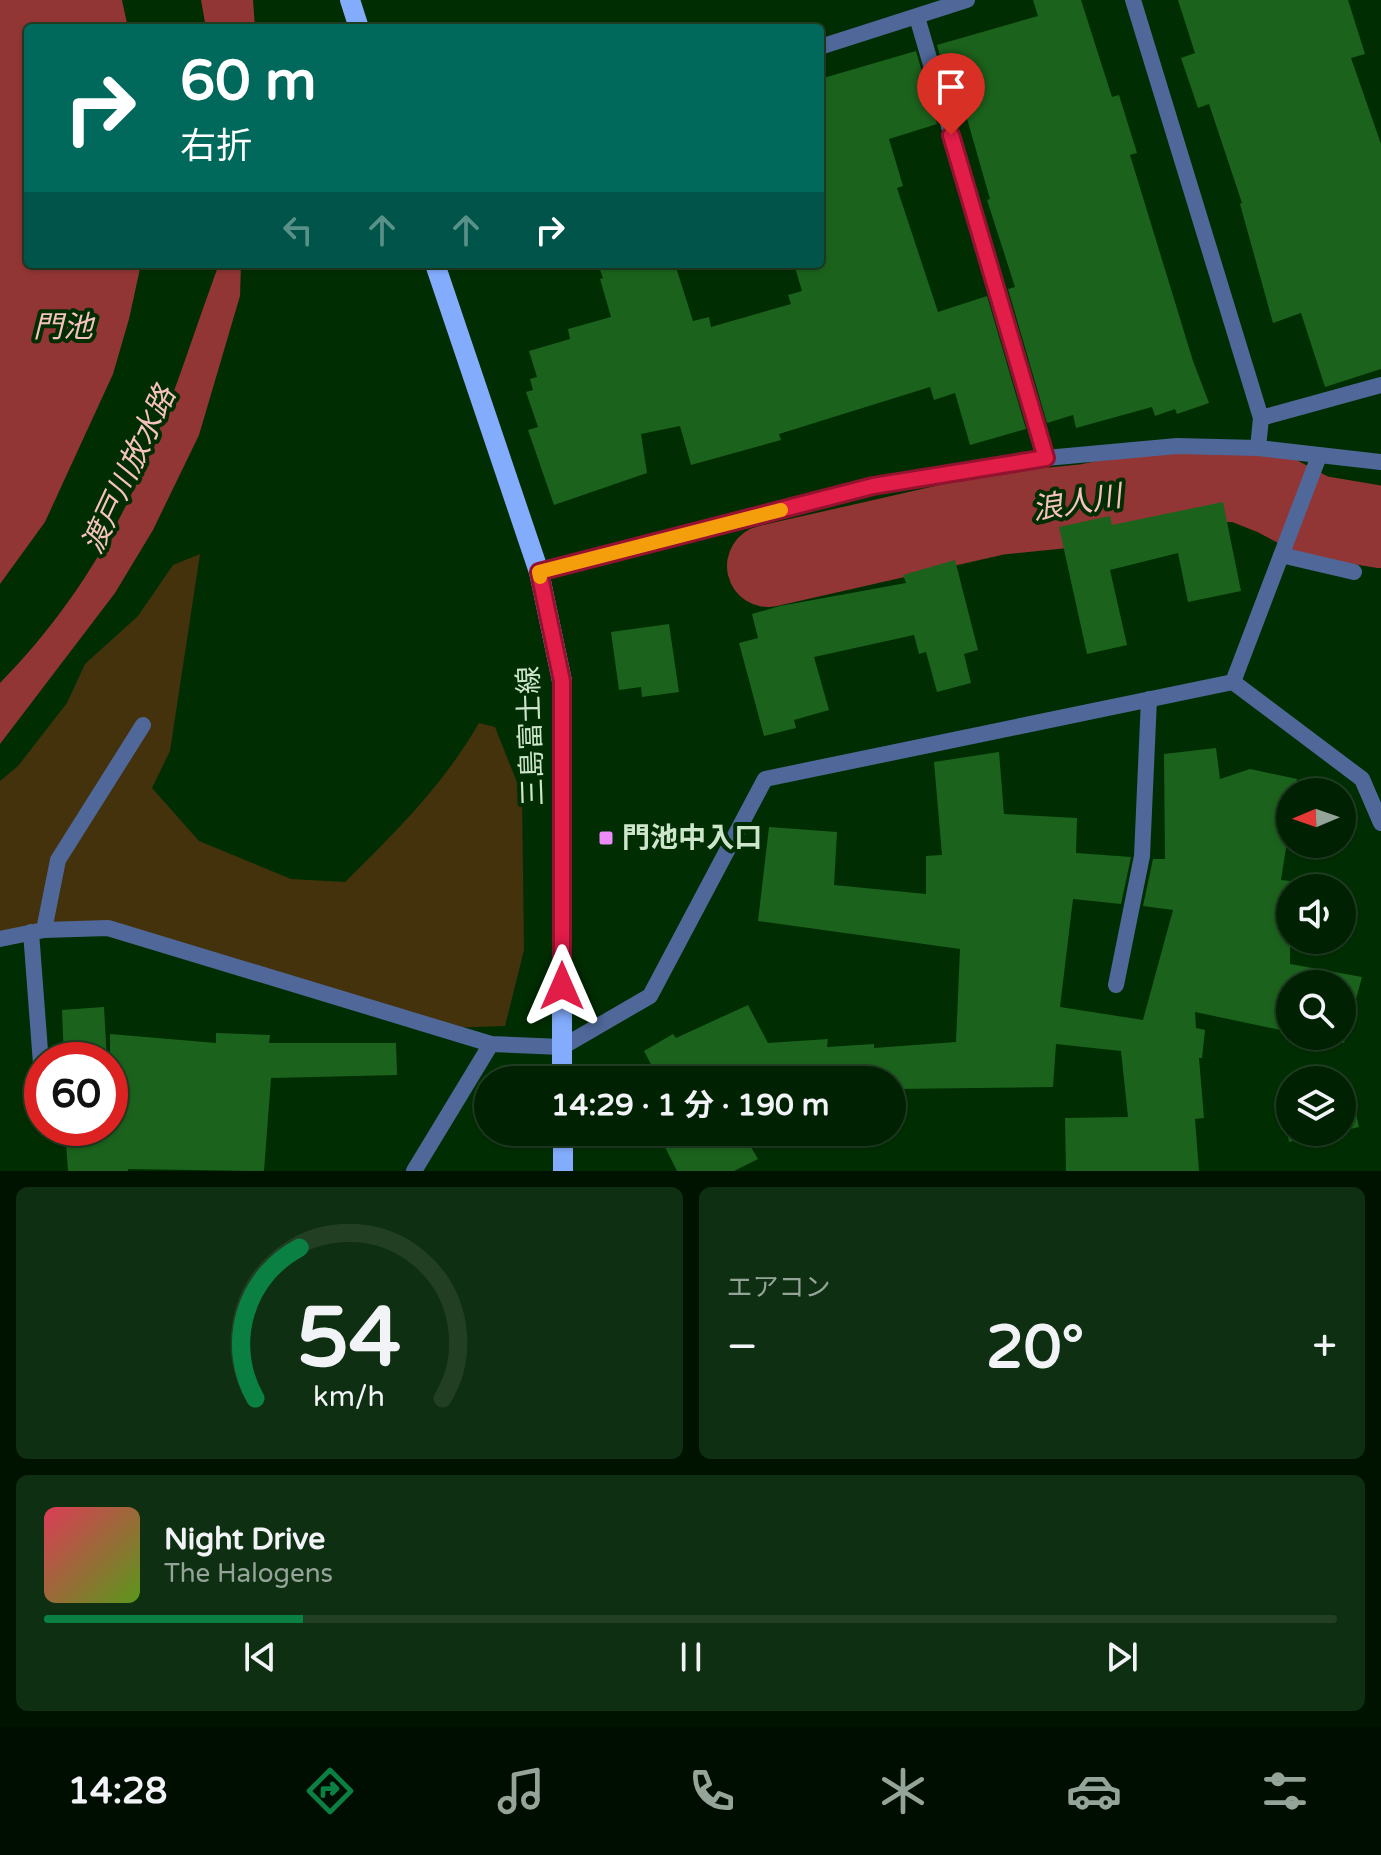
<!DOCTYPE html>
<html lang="ja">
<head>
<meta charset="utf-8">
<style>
  :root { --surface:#002202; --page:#0e2f11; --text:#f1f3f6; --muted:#95a499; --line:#223f24; --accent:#0b8043 }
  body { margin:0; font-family:"Varela Round","Noto Sans JP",sans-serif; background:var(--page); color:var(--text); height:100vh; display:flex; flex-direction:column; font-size:30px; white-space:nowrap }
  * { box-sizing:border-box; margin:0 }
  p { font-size:26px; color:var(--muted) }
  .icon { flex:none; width:44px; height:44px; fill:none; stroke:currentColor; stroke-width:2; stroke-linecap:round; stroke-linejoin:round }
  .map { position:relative; height:1171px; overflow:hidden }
  .panel { display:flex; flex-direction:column; gap:16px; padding:16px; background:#001301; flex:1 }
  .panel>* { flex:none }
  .top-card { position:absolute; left:24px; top:24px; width:800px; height:244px; border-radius:8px; box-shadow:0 2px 6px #0004,0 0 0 2px var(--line); background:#00695c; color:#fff; overflow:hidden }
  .needle { width:52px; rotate:268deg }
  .controls { position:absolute; left:1276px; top:778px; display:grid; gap:16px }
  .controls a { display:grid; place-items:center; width:80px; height:80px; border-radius:50%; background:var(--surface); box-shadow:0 2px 6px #0004,0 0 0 2px var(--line); font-size:40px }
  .speed { position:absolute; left:24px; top:1042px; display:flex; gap:16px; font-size:40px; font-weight:700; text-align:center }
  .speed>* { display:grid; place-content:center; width:104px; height:104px; border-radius:50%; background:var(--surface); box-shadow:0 2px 6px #0004,0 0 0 2px var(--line); line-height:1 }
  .speed .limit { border:12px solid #d22; background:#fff; color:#111 }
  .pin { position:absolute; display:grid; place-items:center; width:68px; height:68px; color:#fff; margin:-82px -34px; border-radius:50% 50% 50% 0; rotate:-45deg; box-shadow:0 0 8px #0007 }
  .pin .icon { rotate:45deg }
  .me { position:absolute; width:88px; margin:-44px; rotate:0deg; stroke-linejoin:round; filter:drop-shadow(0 0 6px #0008) }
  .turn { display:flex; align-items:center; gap:28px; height:168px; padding:0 24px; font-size:36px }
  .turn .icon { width:104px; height:104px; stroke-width:2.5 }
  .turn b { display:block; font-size:56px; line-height:68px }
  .lanes { display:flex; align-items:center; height:76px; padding:0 24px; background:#0003; justify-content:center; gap:40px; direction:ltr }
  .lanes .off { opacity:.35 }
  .big { font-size:60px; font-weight:700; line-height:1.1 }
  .panel .card { flex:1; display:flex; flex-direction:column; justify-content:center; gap:12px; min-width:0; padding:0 28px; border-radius:12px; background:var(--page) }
  .panel .dial { align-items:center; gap:0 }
  .dial svg { height:208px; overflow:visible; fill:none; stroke:var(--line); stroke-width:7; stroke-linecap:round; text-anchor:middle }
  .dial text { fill:var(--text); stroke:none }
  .song { display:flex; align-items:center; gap:24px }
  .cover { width:96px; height:96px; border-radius:12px; background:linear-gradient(135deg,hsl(350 70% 55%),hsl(90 70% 35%)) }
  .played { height:8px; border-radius:4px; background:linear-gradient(90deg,var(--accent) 20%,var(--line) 20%) }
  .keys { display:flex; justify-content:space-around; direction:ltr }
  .heat { display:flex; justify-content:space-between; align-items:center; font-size:44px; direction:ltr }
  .panel .tiles { flex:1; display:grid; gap:16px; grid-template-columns:1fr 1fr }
  .card:last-child { grid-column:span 2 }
  .trip { position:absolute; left:474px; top:1066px; width:432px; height:80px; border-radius:40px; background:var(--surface); box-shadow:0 2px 6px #0004,0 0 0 2px var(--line); font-weight:700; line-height:80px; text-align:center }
  .menu { display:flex; height:128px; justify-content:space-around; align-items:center; background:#000e01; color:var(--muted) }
  .menu .icon { width:56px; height:56px }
  .menu .on { color:var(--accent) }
  .menu b { font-size:36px; color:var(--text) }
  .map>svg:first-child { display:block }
  .green { fill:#43320c }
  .water { fill:#923535 }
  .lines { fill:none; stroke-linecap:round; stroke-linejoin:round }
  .river { stroke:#923535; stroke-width:82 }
  .building { fill:#1b631c }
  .minor { stroke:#4f6899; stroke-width:16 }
  .primary { stroke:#83acfd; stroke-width:20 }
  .route-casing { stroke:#92132f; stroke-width:20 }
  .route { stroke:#e11d48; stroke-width:14 }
  .slow { stroke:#f59e0b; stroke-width:14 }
  .poi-dot { fill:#ed8cf9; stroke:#002e02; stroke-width:3 }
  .labels { text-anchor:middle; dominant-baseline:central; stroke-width:8; stroke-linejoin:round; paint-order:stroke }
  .street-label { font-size:28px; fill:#cde5cb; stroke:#002e02 }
  .poi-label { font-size:28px; font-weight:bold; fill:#cde5cb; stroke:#002e02; text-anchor:start }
  .water-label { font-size:30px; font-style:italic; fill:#f7c1bd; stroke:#002e02 }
</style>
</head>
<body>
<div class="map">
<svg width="1381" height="1171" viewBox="0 0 1381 1171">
  <rect width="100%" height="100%" fill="#002e02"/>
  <!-- green -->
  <path class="green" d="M200,554L170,751L152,788L199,841L291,879L345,882C395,833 444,784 479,723L495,727L522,795L524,950L505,1026L420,1029L83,929L0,933V781L18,766L67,703L85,664L138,616L173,565Z"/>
  <!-- water -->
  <path class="water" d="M0,0H122L128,28H28V264H141L129,319L113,374L45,522L0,584Z
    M201,0H253L255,28H206Z
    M219,264H241L240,296L199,435L153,530L115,593L0,744V683C54,628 99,563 132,493C167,420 191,340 219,264Z"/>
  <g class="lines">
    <!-- river -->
    <path class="river" d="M768,566L997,514L1086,505L1199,481H1240L1275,495L1315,516L1381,527"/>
  </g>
  <!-- building -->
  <path class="building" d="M1033,0H1081L1112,97L1119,95L1137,153L1130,155L1193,361L1209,403L1177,414L1175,409L1155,416L1152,407L1076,428L1073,415L1047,423L1008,289L1015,287L987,200L990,199L966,115L958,118L937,45L1038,16Z
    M1178,0H1348L1365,54L1351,58L1381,144V369L1325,387L1301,313L1273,323L1240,204L1242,203L1209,104L1198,108L1181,58L1195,53Z
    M916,51L937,124L889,139L903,186L897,188L938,312L987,296L1026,429L970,445L955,393L934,400L930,387L779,434L781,440L691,465L680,426L641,434L647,473L554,505L528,430L538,427L526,392L533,390L530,379L537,377L529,351L570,339L568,329L611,317L600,279L603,278L598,264H675L693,321L709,317L711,327L791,304L788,295L802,291L794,264H820V79Z
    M1223,502L1241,591L1188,602L1178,553L1110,570L1127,645L1087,654L1059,527L1110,516L1112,525Z
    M955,560L978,650L964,654L971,683L937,692L926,652L919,654L914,635L814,657L829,710L794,720L796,728L764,736L739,643L758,638L752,614L780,606L906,583L903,575Z
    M669,624L679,692L642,697L641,687L619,690L611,632Z
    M1216,748L1220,779L1250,769L1297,779L1295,792H1290V822L1281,880L1290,881V964L1362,977L1344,1043L1312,1036H1342V984H1290V1032L1195,1012L1196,1028L1205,1030L1202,1058H1199L1204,1118L1195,1119L1199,1171H1066L1065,1118L1128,1117L1121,1051L1056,1044L1053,1087L892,1089V1080H659L644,1051L673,1034L676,1038L748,1005L768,1043L828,1039L827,1047L874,1044V1048L956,1042L960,949L758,921L769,827L837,832L834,885L926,894V856L942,855L934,762L999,752L1004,814L1077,818L1076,853L1131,857L1121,904L1073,899L1060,1007L1143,1020L1173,910L1143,906L1153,859H1165L1164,754Z
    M104,1007L107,1060H64L62,1010Z
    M216,1033L270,1035L269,1043H396L397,1075L271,1078L264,1171L128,1169V1171H68L65,1128H110V1034L216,1043Z
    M1350,1087L1359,1127L1342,1131V1089Z
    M1290,1101V1132H1335L1289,1142L1281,1103Z
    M678,1132H742L758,1159L734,1171H677L662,1141Z"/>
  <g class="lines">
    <!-- minor -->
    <path class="minor" d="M1133,0L1261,418
      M917,17L1046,458
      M820,47L967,0
      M1258,448L1261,418L1381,385
      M1281,555L1354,572
      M539,572L873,486L1046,458L1177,446L1258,448L1381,462
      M1233,682L1319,456
      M44,930L58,860L143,725
      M31,932L42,1077
      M0,939L44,930L108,928L491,1044L562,1047L650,996L765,779L1233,682L1362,779L1381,823
      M1116,985L1142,856L1149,699
      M414,1171L491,1044"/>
    <!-- primary -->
    <path class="primary" d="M350,0L359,28
      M435,264L539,572L562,681V1080
      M563,1132V1171"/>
  </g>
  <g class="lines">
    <!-- route casing -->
    <g class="route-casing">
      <path id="route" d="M562,986V681L539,572L873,486L1046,458L951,135"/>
    </g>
    <!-- route -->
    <use href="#route" class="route"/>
    <!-- slow -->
    <path class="slow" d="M540,577L539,572L781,510"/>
  </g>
  <!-- markers -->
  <rect class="poi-dot" x="598" y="830" width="16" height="16" rx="4"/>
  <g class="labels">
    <!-- street labels -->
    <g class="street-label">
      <text transform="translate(531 736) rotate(-92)">三島富士線</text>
    </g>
    <!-- poi labels -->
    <g class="poi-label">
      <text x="622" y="838">門池中入口</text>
    </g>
    <!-- water labels -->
    <g class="water-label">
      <text x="63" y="327">門池</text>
      <text transform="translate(129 470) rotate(-65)">渡戸川放水路</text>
      <text transform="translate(1077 503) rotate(-9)">浪人川</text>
    </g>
  </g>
</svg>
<div class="controls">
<a><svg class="needle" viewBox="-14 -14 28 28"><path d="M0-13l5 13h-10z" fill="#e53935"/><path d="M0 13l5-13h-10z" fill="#95a499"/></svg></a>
<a><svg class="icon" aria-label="sound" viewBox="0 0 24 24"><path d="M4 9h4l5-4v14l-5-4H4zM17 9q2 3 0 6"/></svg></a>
<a><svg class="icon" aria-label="search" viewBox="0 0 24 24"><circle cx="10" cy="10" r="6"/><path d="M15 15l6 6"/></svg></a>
<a><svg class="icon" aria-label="layers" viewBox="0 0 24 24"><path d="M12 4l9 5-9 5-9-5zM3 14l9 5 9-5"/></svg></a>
</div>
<div class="speed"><div class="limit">60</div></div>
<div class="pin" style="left:951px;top:135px;background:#d93025"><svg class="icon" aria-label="arrive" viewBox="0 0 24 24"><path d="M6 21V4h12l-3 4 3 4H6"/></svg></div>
<svg class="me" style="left:562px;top:986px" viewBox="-20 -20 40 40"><path d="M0-17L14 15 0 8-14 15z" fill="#e11d48" stroke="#fff" stroke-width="4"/></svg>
<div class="trip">14:29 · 1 分 · 190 m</div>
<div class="top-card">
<div class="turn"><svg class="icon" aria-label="right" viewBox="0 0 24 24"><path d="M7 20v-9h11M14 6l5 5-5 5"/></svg><div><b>60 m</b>右折</div></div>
<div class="lanes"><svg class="icon off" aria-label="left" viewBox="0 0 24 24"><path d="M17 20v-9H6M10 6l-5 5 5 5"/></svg><svg class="icon off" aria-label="ahead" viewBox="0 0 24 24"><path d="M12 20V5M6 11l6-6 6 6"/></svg><svg class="icon off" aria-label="ahead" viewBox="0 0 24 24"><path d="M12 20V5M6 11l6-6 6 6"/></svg><svg class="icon" aria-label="right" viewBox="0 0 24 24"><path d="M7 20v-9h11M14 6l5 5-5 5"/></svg></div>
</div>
</div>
<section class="panel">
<div class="tiles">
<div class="card dial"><svg viewBox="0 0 100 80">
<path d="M14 69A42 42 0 1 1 86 69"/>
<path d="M14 69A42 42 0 0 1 31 11" stroke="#0b8043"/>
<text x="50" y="56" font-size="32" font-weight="700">54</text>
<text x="50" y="72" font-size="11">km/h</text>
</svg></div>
<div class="card"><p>エアコン</p>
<div class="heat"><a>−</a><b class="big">20°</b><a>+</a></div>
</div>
<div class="card">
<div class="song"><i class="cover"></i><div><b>Night Drive</b><p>The Halogens</p></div></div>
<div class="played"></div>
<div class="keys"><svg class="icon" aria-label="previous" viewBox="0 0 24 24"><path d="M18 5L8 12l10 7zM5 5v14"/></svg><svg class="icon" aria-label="pause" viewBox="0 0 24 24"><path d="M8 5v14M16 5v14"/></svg><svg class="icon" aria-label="next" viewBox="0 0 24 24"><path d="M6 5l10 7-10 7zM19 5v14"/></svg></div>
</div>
</div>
</section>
<nav class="menu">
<b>14:28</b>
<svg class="icon on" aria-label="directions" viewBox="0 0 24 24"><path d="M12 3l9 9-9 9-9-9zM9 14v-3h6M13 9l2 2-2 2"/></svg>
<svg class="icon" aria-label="music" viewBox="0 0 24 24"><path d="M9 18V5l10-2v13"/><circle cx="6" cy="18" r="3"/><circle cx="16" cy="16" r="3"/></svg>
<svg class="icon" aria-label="phone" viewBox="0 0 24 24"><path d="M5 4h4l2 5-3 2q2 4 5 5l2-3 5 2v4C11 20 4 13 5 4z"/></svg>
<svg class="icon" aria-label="climate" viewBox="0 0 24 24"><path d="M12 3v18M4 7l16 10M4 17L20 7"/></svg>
<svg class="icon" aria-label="car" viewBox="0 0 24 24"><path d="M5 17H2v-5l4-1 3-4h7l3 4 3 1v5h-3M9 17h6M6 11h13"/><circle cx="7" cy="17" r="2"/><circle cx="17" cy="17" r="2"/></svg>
<svg class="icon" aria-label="filters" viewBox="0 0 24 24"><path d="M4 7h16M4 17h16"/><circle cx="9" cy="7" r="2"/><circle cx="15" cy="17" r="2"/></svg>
</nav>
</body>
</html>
